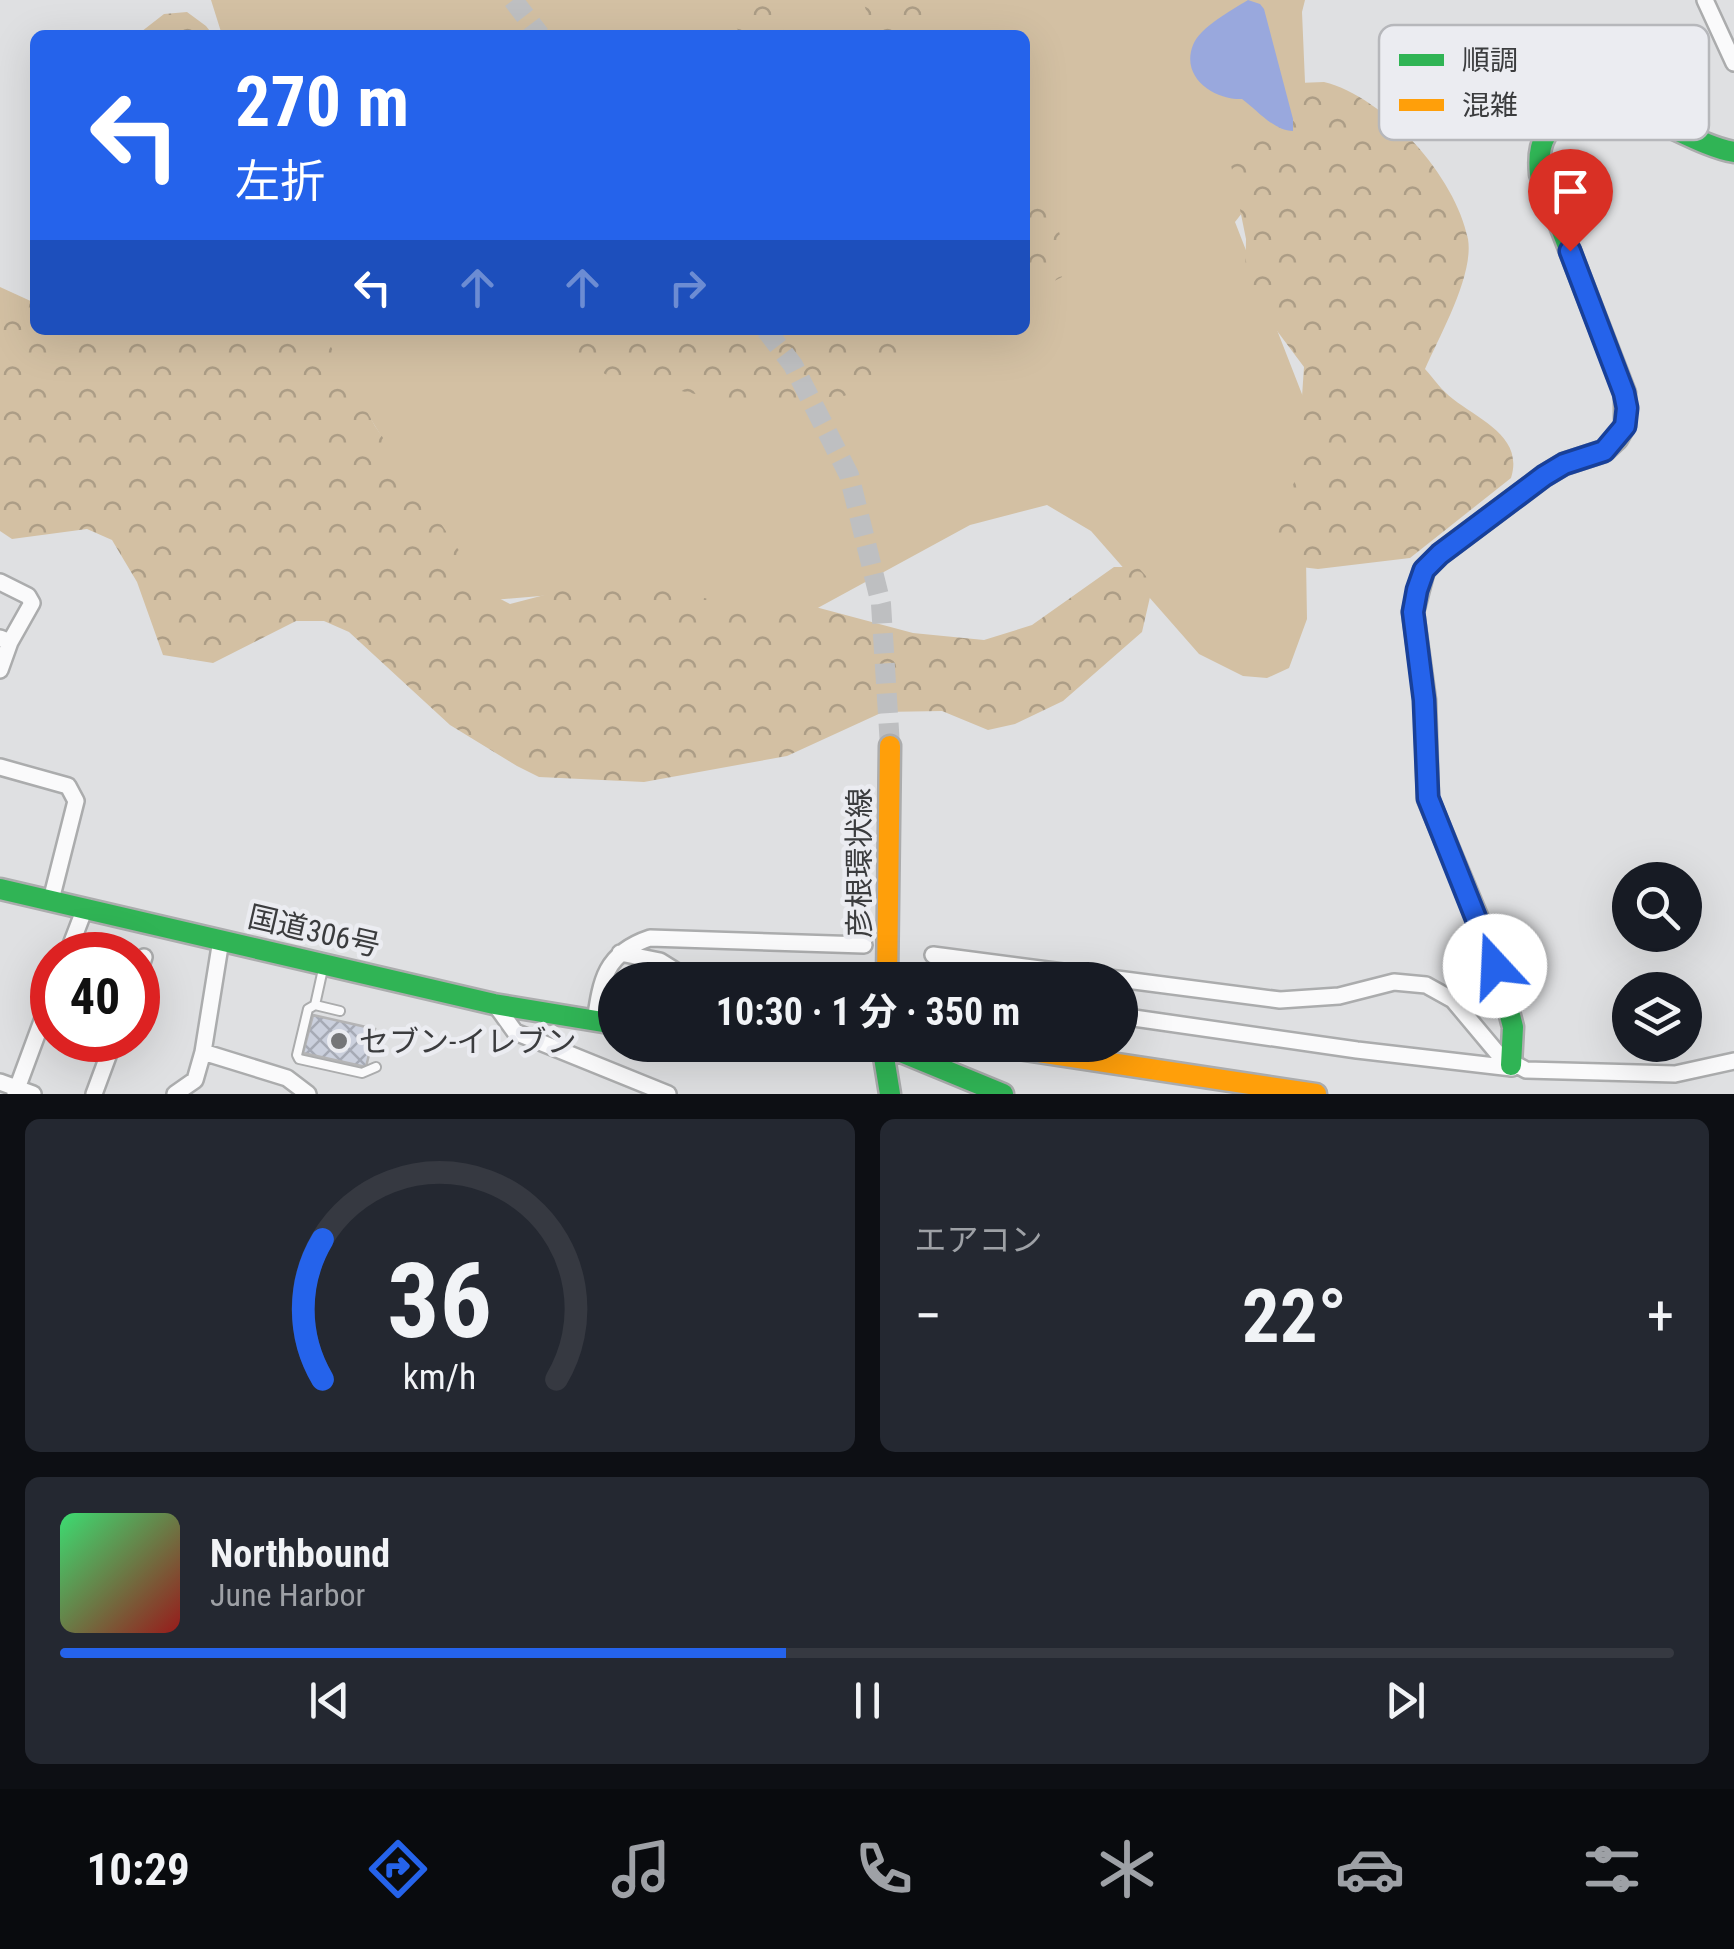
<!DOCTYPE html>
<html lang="ja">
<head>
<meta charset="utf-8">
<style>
  :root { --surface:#171b24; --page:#242831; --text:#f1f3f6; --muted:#9ea1a6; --line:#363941; --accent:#2563eb }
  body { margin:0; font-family:"Roboto Condensed","Noto Sans JP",sans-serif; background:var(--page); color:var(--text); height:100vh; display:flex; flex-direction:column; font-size:38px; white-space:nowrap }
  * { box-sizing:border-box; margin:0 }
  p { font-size:32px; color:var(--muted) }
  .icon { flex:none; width:55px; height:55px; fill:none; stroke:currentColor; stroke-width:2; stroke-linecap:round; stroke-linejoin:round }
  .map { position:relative; height:1094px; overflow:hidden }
  .drawer { display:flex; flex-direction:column; gap:25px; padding:25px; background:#0d0f14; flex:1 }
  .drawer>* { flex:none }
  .banner { position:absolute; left:30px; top:30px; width:1000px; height:305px; border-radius:15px; box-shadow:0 10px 40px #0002; background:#2563eb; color:#fff; overflow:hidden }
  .controls { position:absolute; left:1612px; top:862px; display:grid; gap:20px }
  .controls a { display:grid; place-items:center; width:90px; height:90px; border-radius:50%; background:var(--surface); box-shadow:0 10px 40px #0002; font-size:50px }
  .speed { position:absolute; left:30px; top:932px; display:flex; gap:20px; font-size:50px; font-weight:700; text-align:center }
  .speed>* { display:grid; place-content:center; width:130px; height:130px; border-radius:50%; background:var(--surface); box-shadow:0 10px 40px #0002; line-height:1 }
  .speed .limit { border:15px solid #d22; background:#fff; color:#111 }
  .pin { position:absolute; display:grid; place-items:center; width:85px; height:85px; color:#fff; margin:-102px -42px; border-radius:50% 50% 50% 0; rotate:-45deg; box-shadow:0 0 10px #0007 }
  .pin .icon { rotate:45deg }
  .me { position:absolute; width:110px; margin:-55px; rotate:340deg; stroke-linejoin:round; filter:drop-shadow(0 0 8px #0008) }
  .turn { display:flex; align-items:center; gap:35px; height:210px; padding:0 40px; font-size:45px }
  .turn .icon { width:130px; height:130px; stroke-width:2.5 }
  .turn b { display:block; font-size:70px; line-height:85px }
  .lanes { display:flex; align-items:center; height:95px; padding:0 40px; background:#0003; justify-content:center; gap:50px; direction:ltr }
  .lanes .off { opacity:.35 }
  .big { font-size:75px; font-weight:700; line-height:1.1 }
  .drawer .card { flex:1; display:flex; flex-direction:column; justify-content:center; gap:15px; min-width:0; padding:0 35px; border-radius:15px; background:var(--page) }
  .drawer .dial { align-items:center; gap:0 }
  .dial svg { height:260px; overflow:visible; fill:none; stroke:var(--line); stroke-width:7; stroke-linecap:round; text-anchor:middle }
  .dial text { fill:var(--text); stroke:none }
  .song { display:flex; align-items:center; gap:30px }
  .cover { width:120px; height:120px; border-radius:15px; background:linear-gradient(135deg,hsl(140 70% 55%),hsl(0 70% 35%)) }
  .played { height:10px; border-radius:5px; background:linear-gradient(90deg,var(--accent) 45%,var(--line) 45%) }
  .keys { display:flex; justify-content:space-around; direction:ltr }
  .heat { display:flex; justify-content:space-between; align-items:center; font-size:55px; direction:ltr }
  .drawer .tiles { flex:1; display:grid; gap:25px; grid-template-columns:1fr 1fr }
  .card:last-child { grid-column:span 2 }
  .trip { position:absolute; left:598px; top:962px; width:540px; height:100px; border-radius:50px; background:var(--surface); box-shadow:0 10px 40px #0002; font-weight:700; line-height:100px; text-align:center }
  .dock { display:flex; height:160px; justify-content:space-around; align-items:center; background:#090b0e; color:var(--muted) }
  .dock .icon { width:70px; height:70px }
  .dock .current { color:var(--accent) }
  .dock b { font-size:45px; color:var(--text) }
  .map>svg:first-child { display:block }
  .green { fill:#d3c0a3 }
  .forest { fill:url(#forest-crowns) }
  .water { fill:#99a8dd }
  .building { fill:url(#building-cross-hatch); stroke:#b4b4b5; stroke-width:2.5 }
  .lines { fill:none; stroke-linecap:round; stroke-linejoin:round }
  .secondary-tunnel { stroke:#bebfc1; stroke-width:20; stroke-dasharray:20 10; stroke-linecap:butt }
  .lane-casing { stroke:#abacad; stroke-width:12 }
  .street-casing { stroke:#abacad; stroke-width:20 }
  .fast-casing { stroke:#abacad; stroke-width:25 }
  .slow-casing { stroke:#abacad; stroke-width:25 }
  .lane { stroke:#fafafb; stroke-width:8 }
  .street { stroke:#fafafb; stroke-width:15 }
  .fast { stroke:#30b455; stroke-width:20 }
  .slow { stroke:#ff9f0a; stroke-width:20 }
  .route-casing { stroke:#184099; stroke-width:25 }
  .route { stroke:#2563eb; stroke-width:18 }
  .poi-dot { fill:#747577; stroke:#ebecf1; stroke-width:4 }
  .labels { text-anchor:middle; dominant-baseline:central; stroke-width:9; stroke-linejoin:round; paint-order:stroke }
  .street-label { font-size:30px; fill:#3b3c3e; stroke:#ebecf1 }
  .poi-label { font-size:30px; fill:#3b3c3e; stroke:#ebecf1; text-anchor:start }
  .key { fill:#ebecf1; stroke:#b6b7bb; stroke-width:2.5 }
  .key-label { font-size:28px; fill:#3b3c3e }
</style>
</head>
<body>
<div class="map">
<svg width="1734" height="1094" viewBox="0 0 1734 1094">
  <defs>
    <pattern id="forest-crowns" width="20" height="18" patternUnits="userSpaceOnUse" patternTransform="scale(2.5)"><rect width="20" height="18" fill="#d3c0a3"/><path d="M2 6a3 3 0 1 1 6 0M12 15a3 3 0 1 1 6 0" fill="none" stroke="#ac9d86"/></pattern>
    <pattern id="building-cross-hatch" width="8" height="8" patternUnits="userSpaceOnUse" patternTransform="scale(2.5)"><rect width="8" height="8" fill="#cbd0dd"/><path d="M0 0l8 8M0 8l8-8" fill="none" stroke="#a6aab5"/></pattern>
  </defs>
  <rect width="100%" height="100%" fill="#dfe0e2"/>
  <!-- green -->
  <path class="green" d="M211,0H1305L1302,12L1307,129L1235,222L1314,425L1305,498L1307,619L1289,668L1267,678L1243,676L1199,654L1091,531L1047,505L970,525L803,616L611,590L493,600L455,556L316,330H1025V35H222Z"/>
  <!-- forest -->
  <path class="forest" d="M718,0H797C797,47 729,50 718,0Z
    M863,0H922L926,35H873Z
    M187,12L206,26L213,35H137L164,14Z
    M1324,82C1385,97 1456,177 1468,239C1474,275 1440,335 1425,369C1434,379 1442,391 1453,399C1480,420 1524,437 1511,478L1410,558L1318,569L1292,566L1275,549L1281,510L1302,466L1299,441L1304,367L1245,288L1246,239L1231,165L1268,120L1273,125L1293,119L1287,97L1298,83Z
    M1025,181C1053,210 1068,235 1062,277L1025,296Z
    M0,287L35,303V330H326V338L375,426L487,592L510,604L579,586L629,584L747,606L793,601L913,633L984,640L1032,625L1114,567H1138L1153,584L1142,632L1063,701L1015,724L988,730L942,711L883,712L787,756L644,782L539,777L517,766L450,725L349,632L324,621H296L213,663L163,655L137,582L112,540L87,529L12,539L0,531Z
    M534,330H936L918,336L892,376L844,396L737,403L607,375L541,340Z"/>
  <!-- water -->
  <path class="water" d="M1248,0L1260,4L1264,9L1293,119V131C1274,131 1257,110 1242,99C1215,100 1180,78 1193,45C1200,27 1232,10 1248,0Z"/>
  <!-- building -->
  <path class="building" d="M313,1015L375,1029L366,1067L303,1053Z"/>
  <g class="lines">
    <!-- secondary-tunnel -->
    <path class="secondary-tunnel" d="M513,0L540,35
      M766,330L793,365L849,475L881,604L890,746"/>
    <!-- lane casing -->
    <g class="lane-casing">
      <path id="lane" d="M323,969L315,1005L308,1009L297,1055L299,1059L362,1073L376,1067
        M315,1005L340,1011"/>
    </g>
    <!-- street casing -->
    <g class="street-casing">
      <path id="street" d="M1705,0L1734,63
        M0,582L28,596L32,603L10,642L0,638
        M0,670L10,642
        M0,767L68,786L76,801L51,900
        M620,953L660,961L676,971L701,980
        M67,955L85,908
        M933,955L1280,1000L1339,996L1394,982L1426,985L1453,1000L1499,1055L1526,1070L1675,1074L1734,1061
        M138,976L144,957
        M497,1007L515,1032L668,1094
        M1120,1016L1357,1050L1512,1068
        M595,1022C601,980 605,953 650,938L864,945
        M203,1052L287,1078L308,1094
        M0,1082L33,1094
        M15,1094L52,994
        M94,1094L114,1040
        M175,1094L195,1080L203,1052L221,940"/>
    </g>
    <!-- fast casing -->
    <g class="fast-casing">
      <path id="fast" d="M0,889L494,1004L615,1024
        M882,1045L890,1094
        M884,1045L1003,1094
        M1511,1065L1513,1027L1506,1000L1484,933L1428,799L1425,700L1413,612L1424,570L1440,554L1544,476L1564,464L1604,451L1617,439L1625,425V393L1540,174C1538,155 1540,139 1554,124C1602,71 1680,143 1734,152"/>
    </g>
    <!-- slow casing -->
    <g class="slow-casing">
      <path id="slow" d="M887,980L890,746
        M992,1045L1316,1094"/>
    </g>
    <!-- lane -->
    <use href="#lane" class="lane"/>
    <!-- street -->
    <use href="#street" class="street"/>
    <!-- fast -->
    <use href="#fast" class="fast"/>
    <!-- slow -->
    <use href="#slow" class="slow"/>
  </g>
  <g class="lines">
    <!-- route casing -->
    <g class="route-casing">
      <path id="route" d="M1495,966L1428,798L1424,700L1413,612L1417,590L1424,570L1440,554L1544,476L1564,464L1604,451L1625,426L1627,408L1624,393L1570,251"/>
    </g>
    <!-- route -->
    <use href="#route" class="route"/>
  </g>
  <!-- markers -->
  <circle class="poi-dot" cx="339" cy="1041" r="10"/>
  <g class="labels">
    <!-- street labels -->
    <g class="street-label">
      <text transform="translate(859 863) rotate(-90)">彦根環状線</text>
      <text transform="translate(314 931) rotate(13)">国道306号</text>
    </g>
    <!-- poi labels -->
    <g class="poi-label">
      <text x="359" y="1041">セブン-イレブン</text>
    </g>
  </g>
  <!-- legend -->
  <rect x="1379" y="25" width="330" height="115" rx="15" class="key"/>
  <rect x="1399" y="54" width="45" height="12" fill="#30b455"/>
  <rect x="1399" y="99" width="45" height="12" fill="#ff9f0a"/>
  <g class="key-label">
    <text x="1462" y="70">順調</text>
    <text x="1462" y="115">混雑</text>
  </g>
</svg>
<div class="controls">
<a><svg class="icon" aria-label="search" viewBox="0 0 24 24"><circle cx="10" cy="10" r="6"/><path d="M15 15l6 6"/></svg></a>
<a><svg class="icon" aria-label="layers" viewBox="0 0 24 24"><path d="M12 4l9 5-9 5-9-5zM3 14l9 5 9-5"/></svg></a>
</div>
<div class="speed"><div class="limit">40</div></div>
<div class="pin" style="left:1570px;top:251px;background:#d93025"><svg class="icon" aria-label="arrive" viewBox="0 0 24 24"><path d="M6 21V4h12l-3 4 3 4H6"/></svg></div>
<svg class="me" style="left:1495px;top:966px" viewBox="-20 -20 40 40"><circle r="19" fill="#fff"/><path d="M0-13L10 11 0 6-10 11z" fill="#2563eb"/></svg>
<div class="trip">10:30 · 1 分 · 350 m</div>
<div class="banner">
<div class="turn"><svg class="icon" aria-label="left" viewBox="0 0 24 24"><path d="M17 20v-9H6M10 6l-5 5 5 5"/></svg><div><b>270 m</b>左折</div></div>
<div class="lanes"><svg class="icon" aria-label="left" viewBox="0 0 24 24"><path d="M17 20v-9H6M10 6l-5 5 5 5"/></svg><svg class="icon off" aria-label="ahead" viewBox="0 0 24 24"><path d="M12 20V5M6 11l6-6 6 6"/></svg><svg class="icon off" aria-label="ahead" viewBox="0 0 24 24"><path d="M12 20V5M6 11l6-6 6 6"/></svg><svg class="icon off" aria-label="right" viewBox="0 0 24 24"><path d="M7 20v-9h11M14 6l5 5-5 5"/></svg></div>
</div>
</div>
<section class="drawer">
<div class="tiles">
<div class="card dial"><svg viewBox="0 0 100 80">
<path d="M14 69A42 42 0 1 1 86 69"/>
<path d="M14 69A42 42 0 0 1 14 26" stroke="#2563eb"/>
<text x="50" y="56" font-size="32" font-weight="700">36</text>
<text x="50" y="72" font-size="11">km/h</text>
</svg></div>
<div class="card"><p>エアコン</p>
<div class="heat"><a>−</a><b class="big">22°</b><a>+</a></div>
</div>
<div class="card">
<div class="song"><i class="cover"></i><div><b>Northbound</b><p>June Harbor</p></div></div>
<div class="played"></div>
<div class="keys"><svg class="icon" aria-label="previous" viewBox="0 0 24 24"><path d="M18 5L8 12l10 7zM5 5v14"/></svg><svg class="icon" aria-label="pause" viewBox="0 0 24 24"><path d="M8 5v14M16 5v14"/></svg><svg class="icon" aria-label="next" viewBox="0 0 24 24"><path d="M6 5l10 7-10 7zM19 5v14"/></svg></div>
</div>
</div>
</section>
<nav class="dock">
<b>10:29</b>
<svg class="icon current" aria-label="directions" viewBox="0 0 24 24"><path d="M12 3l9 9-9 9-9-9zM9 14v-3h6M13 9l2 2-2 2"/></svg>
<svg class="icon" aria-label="music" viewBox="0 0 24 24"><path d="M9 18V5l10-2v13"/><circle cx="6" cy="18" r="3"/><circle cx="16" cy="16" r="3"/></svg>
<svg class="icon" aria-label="phone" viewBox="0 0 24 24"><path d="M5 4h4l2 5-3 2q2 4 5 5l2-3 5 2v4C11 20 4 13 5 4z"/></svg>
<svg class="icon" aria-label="climate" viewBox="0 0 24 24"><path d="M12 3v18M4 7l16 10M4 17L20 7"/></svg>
<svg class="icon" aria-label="car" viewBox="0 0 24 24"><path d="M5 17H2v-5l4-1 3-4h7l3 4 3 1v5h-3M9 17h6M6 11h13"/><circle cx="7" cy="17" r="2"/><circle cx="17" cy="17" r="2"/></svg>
<svg class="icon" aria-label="filters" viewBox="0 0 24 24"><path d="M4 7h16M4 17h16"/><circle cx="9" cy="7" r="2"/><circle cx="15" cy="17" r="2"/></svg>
</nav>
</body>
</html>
